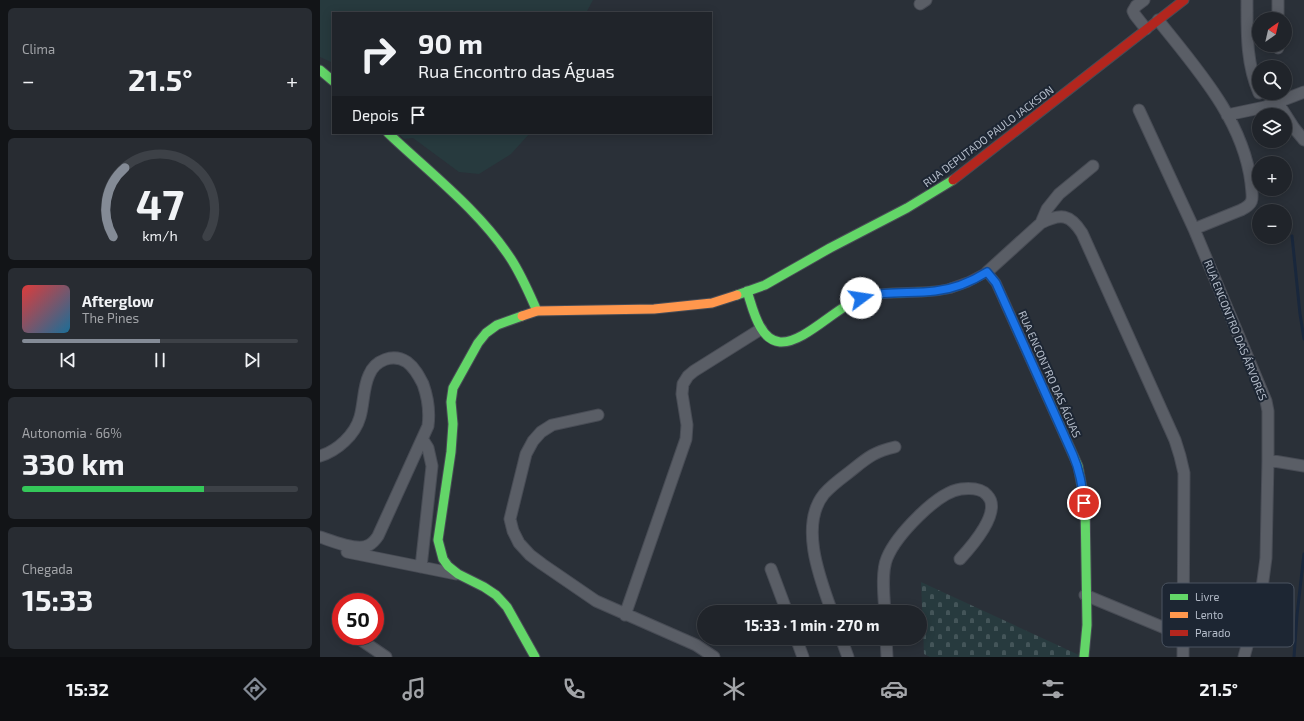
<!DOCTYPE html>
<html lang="pt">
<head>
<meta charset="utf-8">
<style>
  :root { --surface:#20242a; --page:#282c32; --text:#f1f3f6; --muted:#a2a4a8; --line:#3d4147; --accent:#848b96 }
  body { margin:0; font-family:"Exo 2",sans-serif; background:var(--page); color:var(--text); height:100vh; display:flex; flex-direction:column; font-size:15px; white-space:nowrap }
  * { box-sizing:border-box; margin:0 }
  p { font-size:13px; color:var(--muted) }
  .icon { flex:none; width:22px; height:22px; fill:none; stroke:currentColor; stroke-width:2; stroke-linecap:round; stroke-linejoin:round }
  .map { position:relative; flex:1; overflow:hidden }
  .side { display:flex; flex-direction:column; gap:8px; padding:8px; background:#121417; width:320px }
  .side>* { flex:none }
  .hud { position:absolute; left:12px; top:12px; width:380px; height:122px; border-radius:0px; box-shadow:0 2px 10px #0003,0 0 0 1px var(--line); background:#20242a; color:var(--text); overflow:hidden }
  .needle { width:26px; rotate:34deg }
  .fabs { position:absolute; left:932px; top:12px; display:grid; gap:8px }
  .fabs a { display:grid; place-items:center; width:40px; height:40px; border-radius:50%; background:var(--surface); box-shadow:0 2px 10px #0003,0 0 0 1px var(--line); font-size:20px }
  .speed { position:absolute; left:12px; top:593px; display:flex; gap:8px; font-size:20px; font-weight:700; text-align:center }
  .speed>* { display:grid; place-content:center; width:52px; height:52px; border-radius:50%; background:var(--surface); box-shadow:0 2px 10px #0003,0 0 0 1px var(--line); line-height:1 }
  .speed .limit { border:6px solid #d22; background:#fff; color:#111 }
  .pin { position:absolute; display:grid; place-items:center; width:34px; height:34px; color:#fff; margin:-17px; border:2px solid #fff; border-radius:50%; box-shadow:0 1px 4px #0007 }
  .me { position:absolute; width:44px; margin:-22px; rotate:76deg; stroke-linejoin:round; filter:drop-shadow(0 0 3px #0008) }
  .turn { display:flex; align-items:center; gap:14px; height:84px; padding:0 20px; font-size:18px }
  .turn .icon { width:52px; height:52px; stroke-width:2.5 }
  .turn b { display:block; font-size:28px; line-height:34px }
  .then { display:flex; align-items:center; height:38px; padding:0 20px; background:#0003; gap:8px; font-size:15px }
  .big { font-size:30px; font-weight:700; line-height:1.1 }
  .side .widget { flex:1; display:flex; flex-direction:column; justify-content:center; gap:6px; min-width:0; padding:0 14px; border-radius:6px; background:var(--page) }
  .side .dial { align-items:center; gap:0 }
  .dial svg { height:104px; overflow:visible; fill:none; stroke:var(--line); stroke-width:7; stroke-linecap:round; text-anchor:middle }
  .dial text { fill:var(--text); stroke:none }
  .song { display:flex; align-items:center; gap:12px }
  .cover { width:48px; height:48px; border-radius:6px; background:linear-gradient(135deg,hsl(0 70% 55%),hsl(200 70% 35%)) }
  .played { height:4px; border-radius:2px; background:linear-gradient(90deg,var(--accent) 50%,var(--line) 50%) }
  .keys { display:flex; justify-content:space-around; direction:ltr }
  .heat { display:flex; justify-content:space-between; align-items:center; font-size:22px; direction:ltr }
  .charge { height:6px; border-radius:3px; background:linear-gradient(90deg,#34c759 66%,var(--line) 0) }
  .trip { position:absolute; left:377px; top:605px; width:230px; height:40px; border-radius:20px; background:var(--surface); box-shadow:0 2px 10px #0003,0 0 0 1px var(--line); font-weight:700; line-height:40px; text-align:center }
  .tab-bar { display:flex; height:64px; justify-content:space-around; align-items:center; background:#0d0e11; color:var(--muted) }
  .tab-bar .icon { width:28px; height:28px }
  .tab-bar .selected { color:var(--accent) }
  .tab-bar b { font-size:18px; color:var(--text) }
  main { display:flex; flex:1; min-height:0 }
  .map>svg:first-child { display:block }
  .cemetery { fill:url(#cemetery-stones) }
  .pitch { fill:#273a3e }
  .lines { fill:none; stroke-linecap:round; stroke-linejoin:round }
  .stream { stroke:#19273c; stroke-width:3 }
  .street-casing { stroke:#484c55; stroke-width:13 }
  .fast-casing { stroke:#484c55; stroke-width:11 }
  .slow-casing { stroke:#484c55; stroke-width:11 }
  .jam-casing { stroke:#484c55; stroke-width:11 }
  .street { stroke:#5a5e66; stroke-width:11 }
  .fast { stroke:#63d668; stroke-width:9 }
  .slow { stroke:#ff974d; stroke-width:9 }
  .jam { stroke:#b3261e; stroke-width:9 }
  .route-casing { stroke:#114b97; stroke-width:10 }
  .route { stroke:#1a73e8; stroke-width:7 }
  .labels { text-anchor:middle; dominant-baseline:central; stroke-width:4; stroke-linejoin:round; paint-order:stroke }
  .street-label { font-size:11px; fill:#b4bcc9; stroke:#1d2633 }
  .key { fill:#1d2633; stroke:#4a5360; stroke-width:1 }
  .key-label { font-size:11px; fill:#b4bcc9 }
</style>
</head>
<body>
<main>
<section class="side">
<div class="widget"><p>Clima</p>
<div class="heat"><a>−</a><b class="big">21.5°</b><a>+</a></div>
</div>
<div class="widget dial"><svg viewBox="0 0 100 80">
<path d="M14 69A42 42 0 1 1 86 69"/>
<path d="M14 69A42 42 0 0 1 23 16" stroke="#848b96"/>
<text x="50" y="56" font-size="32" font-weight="700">47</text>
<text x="50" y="72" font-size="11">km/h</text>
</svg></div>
<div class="widget">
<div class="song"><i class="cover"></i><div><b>Afterglow</b><p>The Pines</p></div></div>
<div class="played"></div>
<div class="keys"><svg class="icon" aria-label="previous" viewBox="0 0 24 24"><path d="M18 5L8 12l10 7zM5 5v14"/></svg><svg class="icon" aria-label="pause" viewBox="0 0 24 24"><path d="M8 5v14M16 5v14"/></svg><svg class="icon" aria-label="next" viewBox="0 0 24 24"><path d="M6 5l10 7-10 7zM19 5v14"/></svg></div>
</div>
<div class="widget"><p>Autonomia · 66%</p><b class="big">330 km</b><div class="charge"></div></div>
<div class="widget"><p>Chegada</p><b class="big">15:33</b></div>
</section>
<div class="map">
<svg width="984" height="657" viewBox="0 0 984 657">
  <defs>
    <pattern id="cemetery-stones" width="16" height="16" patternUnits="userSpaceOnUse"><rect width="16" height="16" fill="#273a3e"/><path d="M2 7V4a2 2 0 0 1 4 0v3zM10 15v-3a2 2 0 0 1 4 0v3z" fill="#445559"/></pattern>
  </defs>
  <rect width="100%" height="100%" fill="#2a3038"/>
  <!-- cemetery -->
  <path class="cemetery" d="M601,582L759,655L758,657H610L604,654Z"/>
  <!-- pitch -->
  <path class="pitch" d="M0,0H273L266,13H13V63L0,57Z
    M78,133H210L191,154L159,174L139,172L93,138L84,139Z"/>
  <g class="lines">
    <!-- stream -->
    <path class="stream" d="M972,236L980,314L984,339
      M974,657L977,615L984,554"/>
    <!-- street casing -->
    <g class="street-casing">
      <path id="street" d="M824,0L816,6L813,11L815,15L826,29
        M927,0C927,32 926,63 939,93
        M958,0V19
        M600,4L606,0
        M838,20C876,68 923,119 931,183C932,197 936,203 921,210L874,229
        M958,45V48
        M958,103L974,128L984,140
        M819,110L874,229L946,401L948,411V460L946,558L941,595L924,657
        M907,115L945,107L984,92
        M721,223C741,213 750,214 762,233L855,440L860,456L864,473L863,657
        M667,272L721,223L727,209L739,194L773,166
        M278,415L232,425L221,432L213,441L206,454L190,519L193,531L199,543L210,555L222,564L276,601L376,645L394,657
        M0,456C17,451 35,435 40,417C44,403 43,388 49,375C55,360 73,353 87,362C95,368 99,376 103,384C108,398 110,411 108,426L58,536C56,539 53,543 49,545C38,552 12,541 0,537
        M948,460L984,466
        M27,552L136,574
        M101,567L112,466L108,448L103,440
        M451,569L467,612
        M765,595L864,636
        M512,612C500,579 479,525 504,494C511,486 519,480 527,474C545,460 552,452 575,447
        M565,612C564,597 561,572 567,558C576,536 617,492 641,489C650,488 661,488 667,495C683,511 652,546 640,559
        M305,615L366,439L367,425L362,394L363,384L368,376L374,371L441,329
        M35,636L66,657
        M476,638L483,657
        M521,638L528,657
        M566,638L567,657"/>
    </g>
    <!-- fast casing -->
    <g class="fast-casing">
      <path id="fast" d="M0,70L13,81
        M68,133C110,173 159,210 191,259C202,276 209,293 217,311
        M427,291C431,303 434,317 441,328C445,335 452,341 460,342C484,344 518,305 543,297C572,289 603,296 631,288
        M417,295L445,285L510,248L587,208L633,180
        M202,316L177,325L166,333L158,343L133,388L131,402L133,424L131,452L118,540L123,559L128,566L138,574L164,587L176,595L187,607L215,657
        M724,390L758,466L765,503L767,625L764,657"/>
    </g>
    <!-- slow casing -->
    <g class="slow-casing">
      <path id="slow" d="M202,316L217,311L334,309L392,303L417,295"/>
    </g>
    <!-- jam casing -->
    <g class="jam-casing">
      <path id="jam" d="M633,180L864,0
        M631,288L648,282L667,272L676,283L724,390"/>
    </g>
    <!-- street -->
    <use href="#street" class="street"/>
    <!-- fast -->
    <use href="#fast" class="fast"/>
    <!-- slow -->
    <use href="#slow" class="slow"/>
    <!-- jam -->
    <use href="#jam" class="jam"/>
  </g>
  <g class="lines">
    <!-- route casing -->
    <g class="route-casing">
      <path id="route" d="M541,298C565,290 590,294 615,291C634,289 651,282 667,272L676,283L753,455C760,471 762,486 764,503"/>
    </g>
    <!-- route -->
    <use href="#route" class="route"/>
  </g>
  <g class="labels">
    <!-- street labels -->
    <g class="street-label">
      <text transform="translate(668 136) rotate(-37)">RUA DEPUTADO PAULO JACKSON</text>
      <text transform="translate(916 330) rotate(68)">RUA ENCONTRO DAS ÁRVORES</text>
      <text transform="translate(730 374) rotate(66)">RUA ENCONTRO DAS ÁGUAS</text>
    </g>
  </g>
  <!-- legend -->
  <rect x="842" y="583" width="132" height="64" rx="6" class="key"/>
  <rect x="850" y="594" width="18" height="6" fill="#63d668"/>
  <rect x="850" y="612" width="18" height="6" fill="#ff974d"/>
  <rect x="850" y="630" width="18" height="6" fill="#b3261e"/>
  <g class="key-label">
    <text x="875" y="601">Livre</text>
    <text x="875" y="619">Lento</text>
    <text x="875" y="637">Parado</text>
  </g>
</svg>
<div class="fabs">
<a><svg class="needle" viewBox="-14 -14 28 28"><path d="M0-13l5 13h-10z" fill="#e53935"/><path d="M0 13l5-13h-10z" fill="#a2a4a8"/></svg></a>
<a><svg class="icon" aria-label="search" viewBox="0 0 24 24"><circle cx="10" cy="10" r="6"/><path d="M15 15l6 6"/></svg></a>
<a><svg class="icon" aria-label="layers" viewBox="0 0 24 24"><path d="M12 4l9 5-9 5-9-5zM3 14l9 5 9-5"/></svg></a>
<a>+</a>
<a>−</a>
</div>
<div class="speed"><div class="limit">50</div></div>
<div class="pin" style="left:764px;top:503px;background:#d93025"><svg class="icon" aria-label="arrive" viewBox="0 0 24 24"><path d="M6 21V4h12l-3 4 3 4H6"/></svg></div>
<svg class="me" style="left:541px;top:298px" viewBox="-20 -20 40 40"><circle r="19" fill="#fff"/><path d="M0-13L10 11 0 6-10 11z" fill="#1a73e8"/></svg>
<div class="trip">15:33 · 1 min · 270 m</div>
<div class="hud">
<div class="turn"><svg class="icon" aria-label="right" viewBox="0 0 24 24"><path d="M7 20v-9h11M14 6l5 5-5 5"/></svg><div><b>90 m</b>Rua Encontro das Águas</div></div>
<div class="then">Depois<svg class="icon" aria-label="arrive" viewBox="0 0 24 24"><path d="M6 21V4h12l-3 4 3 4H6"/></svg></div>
</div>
</div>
</main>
<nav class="tab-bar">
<b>15:32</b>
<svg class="icon selected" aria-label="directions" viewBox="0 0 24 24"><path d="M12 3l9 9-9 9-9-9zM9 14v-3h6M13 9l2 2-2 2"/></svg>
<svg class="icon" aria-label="music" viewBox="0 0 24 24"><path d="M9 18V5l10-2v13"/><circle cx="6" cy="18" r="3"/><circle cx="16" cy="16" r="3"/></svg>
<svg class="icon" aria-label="phone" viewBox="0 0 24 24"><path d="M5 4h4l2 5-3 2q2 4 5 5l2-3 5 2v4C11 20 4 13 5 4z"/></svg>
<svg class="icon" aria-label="climate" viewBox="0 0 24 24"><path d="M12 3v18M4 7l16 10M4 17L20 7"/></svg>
<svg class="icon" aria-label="car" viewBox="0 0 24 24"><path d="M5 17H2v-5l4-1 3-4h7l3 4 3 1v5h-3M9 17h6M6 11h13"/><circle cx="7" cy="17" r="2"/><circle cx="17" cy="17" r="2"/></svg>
<svg class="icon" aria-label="filters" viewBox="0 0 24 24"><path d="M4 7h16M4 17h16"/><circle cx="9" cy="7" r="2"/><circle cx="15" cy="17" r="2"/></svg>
<b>21.5°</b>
</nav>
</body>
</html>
